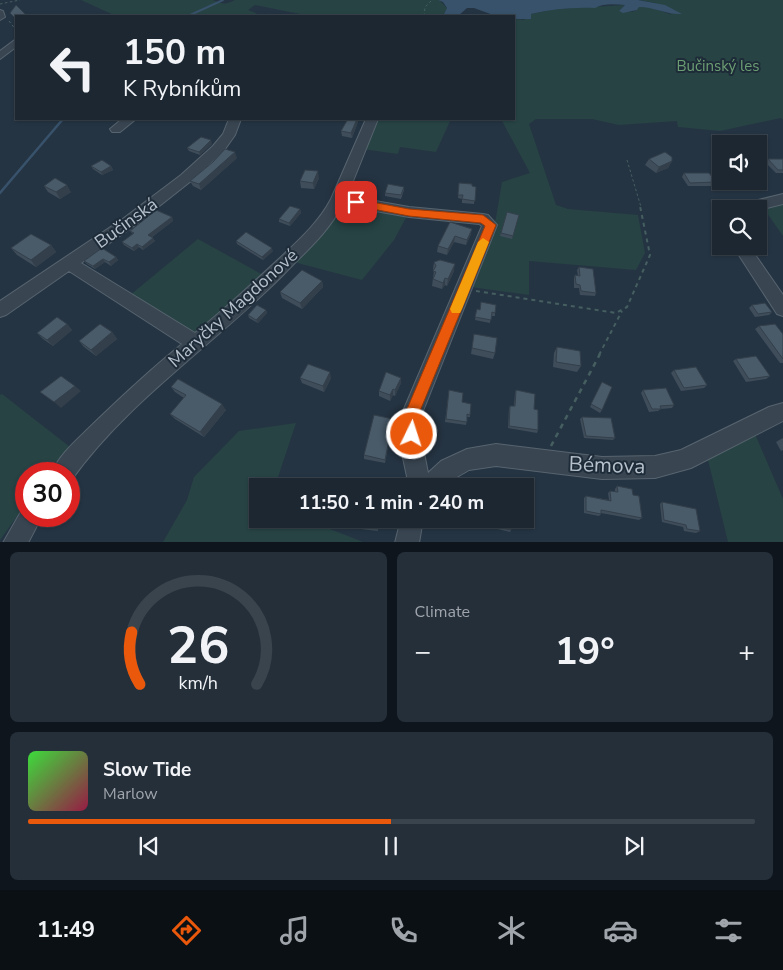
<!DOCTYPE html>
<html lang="en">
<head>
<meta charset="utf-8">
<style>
  :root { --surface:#1c2732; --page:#252f3a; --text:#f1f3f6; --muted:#a0a5ac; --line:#3a444d; --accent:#ea580c }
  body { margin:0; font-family:"Nunito Sans",sans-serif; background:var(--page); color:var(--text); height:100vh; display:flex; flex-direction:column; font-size:19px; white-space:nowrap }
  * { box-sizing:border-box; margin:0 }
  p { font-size:16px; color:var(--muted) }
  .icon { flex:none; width:28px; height:28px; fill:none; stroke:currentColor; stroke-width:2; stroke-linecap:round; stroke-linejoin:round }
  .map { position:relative; height:542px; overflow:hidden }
  .sheet { display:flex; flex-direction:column; gap:10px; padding:10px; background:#0f151c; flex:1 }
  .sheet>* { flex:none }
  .hud { position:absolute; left:15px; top:15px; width:500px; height:105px; border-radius:0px; box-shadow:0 1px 4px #0004,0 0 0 1px var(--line); background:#1c2732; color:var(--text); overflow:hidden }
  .tools { position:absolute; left:712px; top:135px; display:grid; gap:10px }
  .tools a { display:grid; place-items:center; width:55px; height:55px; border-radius:0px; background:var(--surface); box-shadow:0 1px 4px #0004,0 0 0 1px var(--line); font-size:25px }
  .speed { position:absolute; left:15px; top:462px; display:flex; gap:10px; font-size:25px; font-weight:700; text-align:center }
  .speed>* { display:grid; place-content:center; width:65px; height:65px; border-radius:50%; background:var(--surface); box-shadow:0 1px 4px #0004,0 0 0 1px var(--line); line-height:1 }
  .speed .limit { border:8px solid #d22; background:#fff; color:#111 }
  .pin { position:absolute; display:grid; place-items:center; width:42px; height:42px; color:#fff; margin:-21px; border-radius:10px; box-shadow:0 2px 8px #0006 }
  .me { position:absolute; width:55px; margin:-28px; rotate:4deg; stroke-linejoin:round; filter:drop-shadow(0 0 4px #0008) }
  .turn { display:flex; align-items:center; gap:18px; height:105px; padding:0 25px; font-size:22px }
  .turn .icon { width:65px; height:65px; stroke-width:2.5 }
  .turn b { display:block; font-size:35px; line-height:42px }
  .big { font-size:38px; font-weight:700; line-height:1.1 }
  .sheet .card { flex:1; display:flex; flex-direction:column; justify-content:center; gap:8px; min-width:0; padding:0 18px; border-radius:8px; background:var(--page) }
  .sheet .dial { align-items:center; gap:0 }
  .dial svg { height:130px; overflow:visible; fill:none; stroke:var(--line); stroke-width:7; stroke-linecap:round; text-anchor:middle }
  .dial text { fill:var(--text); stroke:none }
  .song { display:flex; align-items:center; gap:15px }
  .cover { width:60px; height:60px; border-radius:8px; background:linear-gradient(135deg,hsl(120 70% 55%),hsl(340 70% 35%)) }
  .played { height:5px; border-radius:2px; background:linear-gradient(90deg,var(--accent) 50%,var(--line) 50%) }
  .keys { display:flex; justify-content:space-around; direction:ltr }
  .heat { display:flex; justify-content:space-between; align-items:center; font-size:28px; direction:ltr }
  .sheet .tiles { flex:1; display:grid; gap:10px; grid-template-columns:1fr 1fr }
  .card:last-child { grid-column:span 2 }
  .trip { position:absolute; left:249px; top:478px; width:285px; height:50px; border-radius:0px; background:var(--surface); box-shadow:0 1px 4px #0004,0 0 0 1px var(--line); font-weight:700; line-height:50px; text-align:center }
  .tabs { display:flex; height:80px; justify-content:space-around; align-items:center; background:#0b1014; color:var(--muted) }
  .tabs .icon { width:35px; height:35px }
  .tabs .on { color:var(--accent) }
  .tabs b { font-size:22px; color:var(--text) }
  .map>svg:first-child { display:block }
  .green { fill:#274344 }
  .water { fill:#38526b }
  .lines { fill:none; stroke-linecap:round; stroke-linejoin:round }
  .stream-far1 { stroke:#38526b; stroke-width:2 }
  .stream { stroke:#38526b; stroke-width:2.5 }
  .minor-casing { stroke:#57646f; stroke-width:2 }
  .path-far2 { stroke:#455f60; stroke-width:1; stroke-dasharray:2.5 2.5; stroke-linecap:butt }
  .path-far1 { stroke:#455f60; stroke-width:2; stroke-dasharray:4 4; stroke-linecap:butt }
  .path { stroke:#455f60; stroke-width:2.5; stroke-dasharray:5 5; stroke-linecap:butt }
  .minor { fill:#394652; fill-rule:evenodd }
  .wall { fill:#3f4d5a }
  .shaded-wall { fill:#333f4a }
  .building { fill:#495a69; stroke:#333f4a }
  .route { fill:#ea580c; stroke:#983908 }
  .slow { fill:#f59e0b }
  .labels { text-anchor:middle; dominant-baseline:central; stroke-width:4; stroke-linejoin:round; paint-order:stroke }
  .far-park-label { font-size:15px; fill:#6c9e73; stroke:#1e2b38 }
  .street-label { font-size:18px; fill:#b6c1cc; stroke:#1e2b38 }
  .near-street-label { font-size:21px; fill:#b6c1cc; stroke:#1e2b38 }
</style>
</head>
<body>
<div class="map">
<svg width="783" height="543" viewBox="0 0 783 543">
  <rect width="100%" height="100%" fill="#253443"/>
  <!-- green -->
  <path class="green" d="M81,0H213C222,4 226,5 235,0H439L447,8L443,16H310L255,5L248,10L256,13V16H116Z
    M638,0H783V120L781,118L720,131L678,127L677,121L619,125L592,119H536L529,124L556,205L568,209L638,215L645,253L636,270L529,261V295L471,287L496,218L502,182L530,173L501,119H514V19L524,20L531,14L556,9L625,5L619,11L632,12L637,10L639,7H650L672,15L655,3Z
    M376,119H451L436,152L400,147L398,154L362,149Z
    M340,201L409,212L394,240L362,280L290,261Z
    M783,201V236L762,206Z
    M198,239L265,276L193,336L129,296Z
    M2,394L70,447L48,474H26V504L0,540V395Z
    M296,423L275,486H258V519H305L363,542H163L187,500L194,477L239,431Z
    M755,434L783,499V542H728L708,460Z"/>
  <!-- water -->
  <path class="water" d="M438,0H638L665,5L682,14C667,15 654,7 639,7L637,10L623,13L619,11L625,5C615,4 603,3 595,8C574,7 552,9 531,14V19H514V16H496L474,8H467L458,16H443L447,8L443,2Z"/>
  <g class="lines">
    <!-- stream-far1 -->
    <path class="stream-far1" d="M188,16L223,0"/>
    <!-- stream -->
    <path class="stream" d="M0,193L63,119"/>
    <!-- minor casing -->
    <g class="minor-casing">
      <path id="minor" d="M0,10L3,11L5,17L0,20Z
        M16,39V47L0,59V51Z
        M122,119H136L120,132H112L110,129Z
        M229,119H241L235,135L223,152L191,181L134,226L81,263L195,333C225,309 253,283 281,257C300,239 319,222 331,199L366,119H378L347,196L409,207L483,214L488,215L497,225L421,416L424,453L428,473L441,461L467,449L496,444L602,457L655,456L681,450L769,407L783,403V421L691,468L655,478L602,479L496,466L469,470L457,477L446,486H409L402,453L401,416L482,226L479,224L409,217L342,205C329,232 305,252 284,274C215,344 127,401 70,482L69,474H51C60,453 78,439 93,424C122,396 151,369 182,344L69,271L6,315L0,317V301L124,218L181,175L213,146L223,134Z
        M783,194V204L759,210L736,209L738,205Z
        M733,246H749L783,295V316L777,314Z
        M26,507V516H42L28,543H3L23,508Z
        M401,519H423L419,543H395Z"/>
    </g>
    <!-- path-far2 -->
    <path class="path-far2" d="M0,4L20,0
      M424,16L425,7L432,0
      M9,21L16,30
      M627,160L641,207"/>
    <!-- path-far1 -->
    <path class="path-far1" d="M476,291L616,313L627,307L650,255L640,206
      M599,355L622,311"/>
    <!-- path -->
    <path class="path" d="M551,446L600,354"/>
    <!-- minor -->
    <use href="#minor" class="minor"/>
  </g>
  <!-- wall -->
  <path class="wall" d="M348,119H359L352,138L342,136L341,131Z
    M212,144L200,155L189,151L187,148Z
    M237,158L201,190L193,186L190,181Z
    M649,159L672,161L668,168L656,173L645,165Z
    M768,159H783V173H776L766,163Z
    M91,166H111L113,170L102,175L93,169Z
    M684,173L716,182L713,186H688L682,177Z
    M319,178L314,189L301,188L300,181Z
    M459,183L476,187L474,204L462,203V199L458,198Z
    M44,186L71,192L60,199L48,192Z
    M404,187V190L401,199L385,196V193Z
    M300,209L301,213L290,226L279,222V219Z
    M507,212L519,215L512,239L500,236Z
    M172,217L173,221L152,237L155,241L143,250L139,247L134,251L124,245L122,242L133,234L130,231Z
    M450,222L471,234L466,245L454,242L447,255L437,252L438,246Z
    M236,241L273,251L263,260L237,244Z
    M51,245L56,252L36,267L17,255L11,248Z
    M116,257L118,260L111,266L105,262L95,269L87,264L84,261Z
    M434,262L454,271L447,286L445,285L442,289L432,286L434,270L433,269Z
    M579,267L596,293L595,296L580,295L579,288H574V278L575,275L578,276L577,270Z
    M322,281L323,287L302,309L282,298L280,292Z
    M752,305L772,312L769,315L755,317L749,308Z
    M477,309L495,313V316H491L490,323L475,320Z
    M266,310L267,313L258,323L249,318L248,315Z
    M67,324L72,330L53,346L43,339L37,333Z
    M759,326L783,334V363H780L755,329Z
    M112,332L117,339L96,356L84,347L79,341Z
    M474,334L495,353L493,359L471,354Z
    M557,347L581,366L577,372L553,367L554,353Z
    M736,359L770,376L766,379L746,382L733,361Z
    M674,370L707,385L704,388L681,391L671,373Z
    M300,378H331L324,392L302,383Z
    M602,382V410L600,413L590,407Z
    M401,383L395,396L393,395L390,401L379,396V391Z
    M171,387L226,410L204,437L175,419L170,414L184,398L175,392Z
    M449,390L462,402L470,415V417H467L466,425L445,422Z
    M516,390L534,409L538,430L537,433L508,428L509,408L510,406H514L515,393Z
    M643,390L674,405L672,408L661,409L658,411L649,412L641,393Z
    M582,417L615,438L613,440L584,438L580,419Z
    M393,419L385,463L364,459V455Z
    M783,438V450L781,451L776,442L781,439Z
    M617,486L633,495L642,518L639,520L601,513V514L599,516L584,513V498L586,496L609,500L608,493L610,491H615V489Z
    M662,502L700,531L696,533L684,531L683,527L662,522L660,504Z
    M379,519L378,531L352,528V526Z
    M480,519H511V530L510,532L489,527V521Z"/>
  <!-- shaded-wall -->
  <path class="shaded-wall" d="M357,119H359L352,138L351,133Z
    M211,140L212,144L200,155L199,152Z
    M235,152L237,158L201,190L199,184Z
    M672,161L668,168L656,173L659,167Z
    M111,166L113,170L102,175L101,172Z
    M318,171L319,178L314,189L313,183Z
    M67,185L71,192L60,199L56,192Z
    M300,209L301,213L290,226L289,223Z
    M768,213L765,216L759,218V215Z
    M172,217L173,221L150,238L148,235Z
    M472,229L471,234L466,245L467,240Z
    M455,236L454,242L447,255L448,249Z
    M153,238L155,241L143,250L142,247Z
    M137,244L139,247L134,251L132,248Z
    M51,245L56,252L36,267L31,260Z
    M272,248L273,251L263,260L262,257Z
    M116,257L118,260L111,266L109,262Z
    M103,259L105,262L95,269L93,266Z
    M455,264L454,271L447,286L448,279Z
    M445,278V285L442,289L443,283Z
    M322,281L323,287L302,309L300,303Z
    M266,310L267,313L258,323L256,320Z
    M67,324L72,330L53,346L47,340Z
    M112,332L117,339L96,356L91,350Z
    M330,372L331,378L324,392L323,386Z
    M401,378V383L395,396V390Z
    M75,386L81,391L61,408L54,402Z
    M393,389V395L390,401V395Z
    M222,404L226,410L204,437L200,432Z
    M393,419V422L385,463V460Z"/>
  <!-- building -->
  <path class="building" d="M16,5L25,14L14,17L10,13Z
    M348,119H357L351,133L341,131Z
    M201,137L211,140L199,152L187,148Z
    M225,149L235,152L199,184L190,181L213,162Z
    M665,152L672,157V161L659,167L649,159Z
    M768,159H783V170H778Z
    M102,160L111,166L101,172L91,166Z
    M305,170L318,171L313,183L300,181Z
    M684,173H709L716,182L690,183Z
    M55,178L67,185L56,192L44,186Z
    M459,183L472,184V186L476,187L475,201L462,199L463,195H458Z
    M388,184L404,187L401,195L385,193Z
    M290,206L300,209L289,223L279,219Z
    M762,208L768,213L759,215V209Z
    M156,210L172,217L148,235L153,238L142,247L137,244L132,248L122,242L134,233L130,231Z
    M507,212L519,215L513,236L501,233Z
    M450,222L472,229L467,240L455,236L448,249L438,246Z
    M246,232L272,248L262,257L236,241Z
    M31,234L51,245L31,260L11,248Z
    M102,248L116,257L109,262L103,259L93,266L84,261Z
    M440,260L455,264L448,279L445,278L443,283L433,279L436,272L433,271L436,266L434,262Z
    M579,267L593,269L596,293L581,291L580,285L576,284L575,275L580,276Z
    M302,270L322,281L300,303L280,292Z
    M481,302L496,305L495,313L492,312L491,320L475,317L477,309L480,310Z
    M765,303L772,312L758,314L752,305Z
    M257,305L266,310L256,320L248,315Z
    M57,317L67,324L47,340L37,333Z
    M100,324L112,332L91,350L79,341Z
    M775,324L783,334V359L759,326Z
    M474,334L497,338L495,353L472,348Z
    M557,347L580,351L581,366L556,362Z
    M756,356L770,376L749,379L736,359Z
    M308,364L330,372L323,386L300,378Z
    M696,367L707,385L684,388L674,370Z
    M386,372L401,378L395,390L393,389L390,395L379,391Z
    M61,376L75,386L54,402L40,392Z
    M178,379L222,404L200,432L170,414L186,395L171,387Z
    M602,382L612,387L602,410L591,404Z
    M666,388L674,405L660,406L661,409H652L643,390Z
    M449,390L463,393L462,402L471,404L470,415L467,414V422L446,419Z
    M516,390L535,394L534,409L538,410V430L509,426L510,406H515Z
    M374,415L393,419L385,460L364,455Z
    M582,417L611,418L615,438L586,436Z
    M617,486L632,489L633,495L639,496L642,518L601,510V514L586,511V496L611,501L610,491L618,492Z
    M662,502L696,509L700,531L687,529L686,525L664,520Z
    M353,519H379L378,529L352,526Z
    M491,519H490H511V530L490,525Z"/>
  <!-- route -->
  <path class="route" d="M356,199L409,209L483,215L496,225L418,416L419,434L417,439L412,441L407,439L404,416L485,226L481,223L409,216L352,205V200Z"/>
  <!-- slow -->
  <path class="slow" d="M483,238L489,242L462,309L460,313H452L450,309L478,242Z"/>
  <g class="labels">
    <!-- far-park labels -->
    <g class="far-park-label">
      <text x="718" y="66">Bučinský les</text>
    </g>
    <!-- street labels -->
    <g class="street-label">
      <text transform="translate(126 223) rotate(-36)">Bučinská</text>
      <text transform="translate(233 308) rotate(-42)">Maryčky Magdonové</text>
    </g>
    <!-- near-street labels -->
    <g class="near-street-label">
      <text transform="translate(607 465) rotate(2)">Bémova</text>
    </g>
  </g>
</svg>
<div class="tools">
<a><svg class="icon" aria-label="sound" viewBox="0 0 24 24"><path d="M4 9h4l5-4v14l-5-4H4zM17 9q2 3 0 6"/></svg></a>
<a><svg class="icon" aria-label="search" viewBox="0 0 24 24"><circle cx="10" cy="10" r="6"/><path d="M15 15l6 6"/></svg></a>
</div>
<div class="speed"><div class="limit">30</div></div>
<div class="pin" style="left:356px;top:202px;background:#d93025"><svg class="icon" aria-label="arrive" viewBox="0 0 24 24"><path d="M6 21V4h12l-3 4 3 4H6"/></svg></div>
<svg class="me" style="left:412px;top:434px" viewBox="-20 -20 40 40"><circle r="17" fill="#ea580c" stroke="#fff" stroke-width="3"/><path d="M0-11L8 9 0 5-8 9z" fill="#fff"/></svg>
<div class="trip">11:50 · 1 min · 240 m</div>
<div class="hud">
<div class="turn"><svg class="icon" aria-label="left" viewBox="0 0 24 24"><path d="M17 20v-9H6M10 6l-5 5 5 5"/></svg><div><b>150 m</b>K Rybníkům</div></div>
</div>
</div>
<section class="sheet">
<div class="tiles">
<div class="card dial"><svg viewBox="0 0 100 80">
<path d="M14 69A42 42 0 1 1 86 69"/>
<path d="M14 69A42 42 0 0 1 9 37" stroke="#ea580c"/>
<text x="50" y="56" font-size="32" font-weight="700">26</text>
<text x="50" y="72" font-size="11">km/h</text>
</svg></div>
<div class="card"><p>Climate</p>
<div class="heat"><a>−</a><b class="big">19°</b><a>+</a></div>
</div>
<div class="card">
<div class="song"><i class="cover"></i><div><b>Slow Tide</b><p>Marlow</p></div></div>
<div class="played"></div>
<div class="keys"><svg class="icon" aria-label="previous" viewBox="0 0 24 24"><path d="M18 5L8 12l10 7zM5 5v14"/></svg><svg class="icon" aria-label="pause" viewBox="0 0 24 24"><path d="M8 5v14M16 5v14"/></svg><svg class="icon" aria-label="next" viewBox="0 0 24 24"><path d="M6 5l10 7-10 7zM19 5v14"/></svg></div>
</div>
</div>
</section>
<nav class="tabs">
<b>11:49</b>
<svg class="icon on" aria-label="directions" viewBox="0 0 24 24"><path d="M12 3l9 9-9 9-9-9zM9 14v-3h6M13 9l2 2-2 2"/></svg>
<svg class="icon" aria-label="music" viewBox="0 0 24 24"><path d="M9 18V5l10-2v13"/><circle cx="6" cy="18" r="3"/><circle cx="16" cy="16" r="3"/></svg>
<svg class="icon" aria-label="phone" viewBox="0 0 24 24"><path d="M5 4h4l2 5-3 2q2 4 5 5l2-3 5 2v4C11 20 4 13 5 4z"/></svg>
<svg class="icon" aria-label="climate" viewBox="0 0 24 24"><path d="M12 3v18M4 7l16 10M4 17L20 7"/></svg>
<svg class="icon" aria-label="car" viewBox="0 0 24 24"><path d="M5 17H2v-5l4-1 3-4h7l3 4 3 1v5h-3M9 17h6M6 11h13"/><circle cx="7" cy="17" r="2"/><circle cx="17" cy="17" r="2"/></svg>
<svg class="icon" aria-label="filters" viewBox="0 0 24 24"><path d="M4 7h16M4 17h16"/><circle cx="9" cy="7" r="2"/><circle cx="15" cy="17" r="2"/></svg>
</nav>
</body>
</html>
